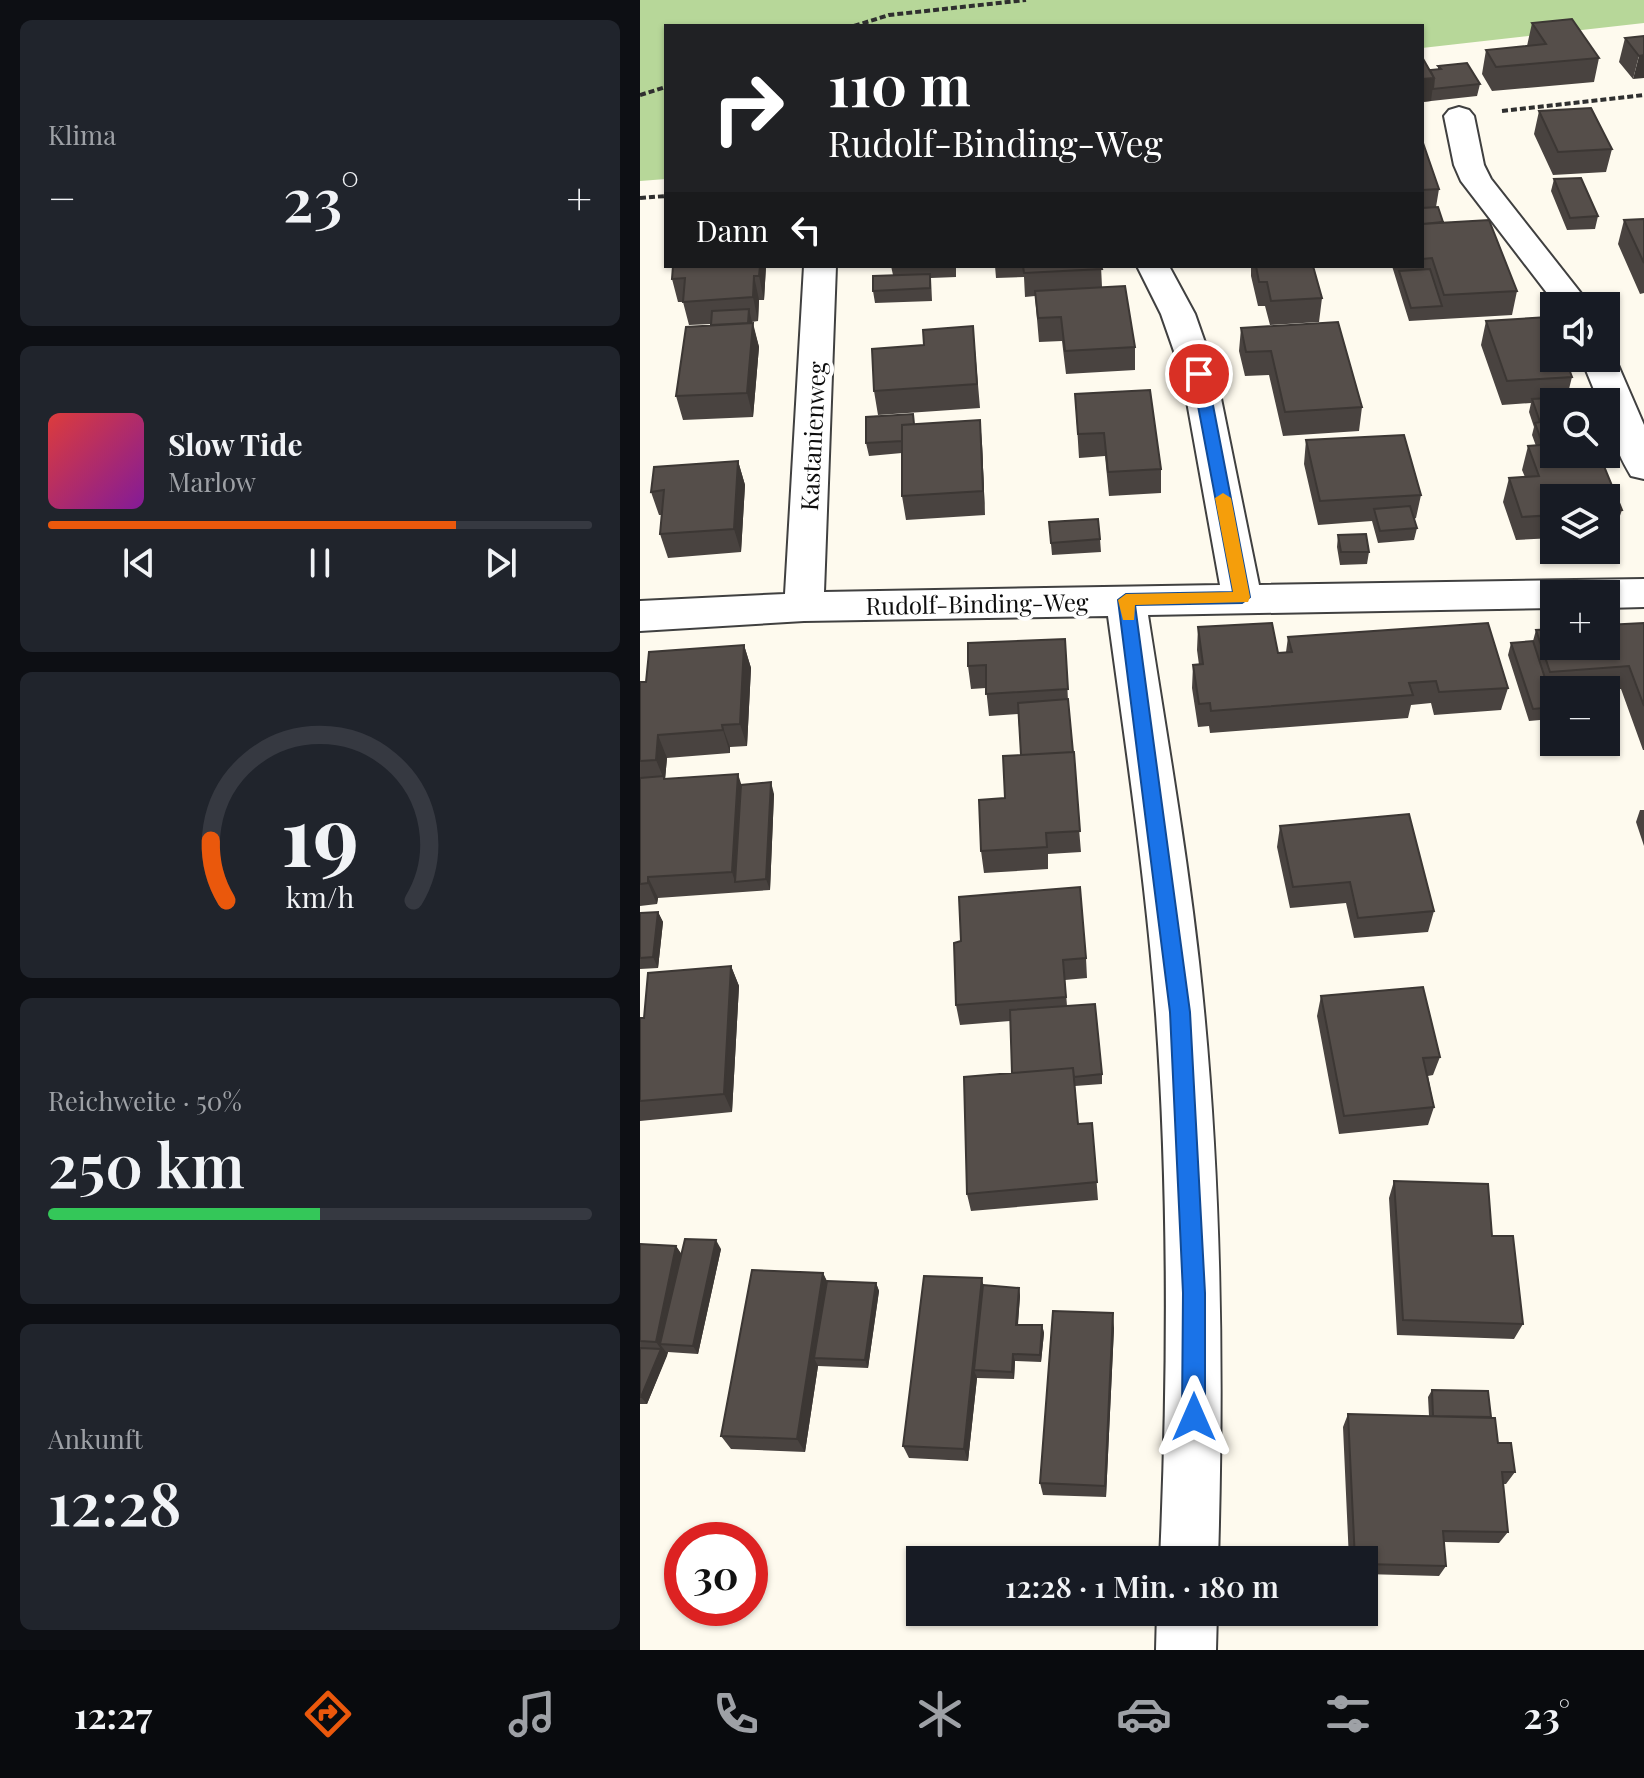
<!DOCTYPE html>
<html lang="de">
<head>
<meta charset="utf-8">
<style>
  :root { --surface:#171b24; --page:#20242c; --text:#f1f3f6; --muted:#9ea1a6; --line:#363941; --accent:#ea580c }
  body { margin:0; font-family:"Playfair Display",serif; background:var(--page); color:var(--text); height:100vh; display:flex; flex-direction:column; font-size:30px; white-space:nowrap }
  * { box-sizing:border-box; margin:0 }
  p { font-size:26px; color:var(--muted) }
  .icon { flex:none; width:44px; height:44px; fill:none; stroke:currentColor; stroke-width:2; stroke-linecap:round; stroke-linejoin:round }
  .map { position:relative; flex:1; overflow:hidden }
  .side { display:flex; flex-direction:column; gap:20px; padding:20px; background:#0d0f14; width:640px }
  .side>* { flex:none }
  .hud { position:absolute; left:24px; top:24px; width:760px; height:244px; border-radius:0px; box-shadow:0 2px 6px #0004; background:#202124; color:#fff; overflow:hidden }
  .controls { position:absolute; left:900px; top:292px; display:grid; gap:16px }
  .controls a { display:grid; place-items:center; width:80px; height:80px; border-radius:0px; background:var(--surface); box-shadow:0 2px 6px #0004; font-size:40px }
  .speed { position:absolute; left:24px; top:1522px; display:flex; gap:16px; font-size:40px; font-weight:700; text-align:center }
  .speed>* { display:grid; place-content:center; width:104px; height:104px; border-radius:50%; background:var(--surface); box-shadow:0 2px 6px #0004; line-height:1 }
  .speed .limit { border:12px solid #d22; background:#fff; color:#111 }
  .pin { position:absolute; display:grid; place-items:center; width:68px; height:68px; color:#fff; margin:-34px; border:4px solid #fff; border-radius:50%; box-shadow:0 2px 8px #0007 }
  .me { position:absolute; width:88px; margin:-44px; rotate:0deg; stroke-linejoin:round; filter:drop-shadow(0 0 6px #0008) }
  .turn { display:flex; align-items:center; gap:28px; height:168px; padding:0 32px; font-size:36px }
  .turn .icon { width:104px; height:104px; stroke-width:2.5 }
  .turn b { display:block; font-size:56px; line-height:68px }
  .then { display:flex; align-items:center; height:76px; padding:0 32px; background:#0003; gap:16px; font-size:30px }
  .big { font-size:60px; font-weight:600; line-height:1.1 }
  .side .widget { flex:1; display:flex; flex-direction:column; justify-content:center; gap:12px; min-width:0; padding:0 28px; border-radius:12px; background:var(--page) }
  .side .dial { align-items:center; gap:0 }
  .dial svg { height:208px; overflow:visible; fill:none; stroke:var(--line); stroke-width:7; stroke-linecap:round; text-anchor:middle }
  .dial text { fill:var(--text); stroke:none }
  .song { display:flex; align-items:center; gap:24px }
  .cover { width:96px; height:96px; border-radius:12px; background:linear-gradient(135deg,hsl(0 70% 55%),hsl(290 70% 35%)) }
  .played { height:8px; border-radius:4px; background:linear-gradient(90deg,var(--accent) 75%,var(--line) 75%) }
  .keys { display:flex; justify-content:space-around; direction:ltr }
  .heat { display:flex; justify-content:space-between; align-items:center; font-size:44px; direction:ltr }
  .charge { height:12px; border-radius:6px; background:linear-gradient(90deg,#34c759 50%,var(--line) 0) }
  .trip { position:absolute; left:266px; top:1546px; width:472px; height:80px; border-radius:0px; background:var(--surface); box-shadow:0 2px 6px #0004; font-weight:600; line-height:80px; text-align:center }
  .dock { display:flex; height:128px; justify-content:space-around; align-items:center; background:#090b0e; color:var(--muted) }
  .dock .icon { width:56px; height:56px }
  .dock .on { color:var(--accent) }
  .dock b { font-size:36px; color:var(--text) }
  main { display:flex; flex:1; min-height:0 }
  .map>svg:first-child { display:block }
  .forest { fill:#b7d799 }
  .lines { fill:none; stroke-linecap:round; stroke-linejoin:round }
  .minor-casing { stroke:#404040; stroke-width:4 }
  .path { stroke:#2f2f2f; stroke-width:4; stroke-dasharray:6 3; stroke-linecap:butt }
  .minor { fill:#fff; fill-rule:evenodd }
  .wall { fill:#494340 }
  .shaded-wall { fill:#3c3734 }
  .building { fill:#554e4a; stroke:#3c3734; stroke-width:2 }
  .route { fill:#1a73e8; stroke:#114b97; stroke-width:2 }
  .slow { fill:#f59e0b }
  .labels { text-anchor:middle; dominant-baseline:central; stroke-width:8; stroke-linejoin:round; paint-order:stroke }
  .street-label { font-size:24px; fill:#0d0d0d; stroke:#fff }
</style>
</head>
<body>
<main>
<section class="side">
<div class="widget"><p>Klima</p>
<div class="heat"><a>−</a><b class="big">23°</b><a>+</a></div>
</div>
<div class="widget">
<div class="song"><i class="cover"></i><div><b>Slow Tide</b><p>Marlow</p></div></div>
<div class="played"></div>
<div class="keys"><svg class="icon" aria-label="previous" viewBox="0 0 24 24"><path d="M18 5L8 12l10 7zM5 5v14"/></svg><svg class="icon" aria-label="pause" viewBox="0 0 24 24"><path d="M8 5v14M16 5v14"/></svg><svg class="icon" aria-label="next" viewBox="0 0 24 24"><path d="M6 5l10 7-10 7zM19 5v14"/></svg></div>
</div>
<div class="widget dial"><svg viewBox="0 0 100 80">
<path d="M14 69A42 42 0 1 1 86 69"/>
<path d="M14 69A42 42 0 0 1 8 46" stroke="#ea580c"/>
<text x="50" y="56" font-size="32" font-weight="700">19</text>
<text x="50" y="72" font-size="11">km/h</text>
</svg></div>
<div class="widget"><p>Reichweite · 50%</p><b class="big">250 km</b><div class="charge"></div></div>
<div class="widget"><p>Ankunft</p><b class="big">12:28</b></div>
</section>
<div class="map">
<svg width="1004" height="1650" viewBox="0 0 1004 1650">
  <rect width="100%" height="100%" fill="#fefaee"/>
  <!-- forest -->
  <path class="forest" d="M0,0H1004V23L782,48V26H26V179L0,181Z"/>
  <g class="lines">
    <!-- minor casing -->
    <g class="minor-casing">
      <path id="minor" d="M819,107L829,110L834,116L844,165L851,179L951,306H917L821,181L814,165L804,116L809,110Z
        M164,266H196L184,592L580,585L542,374L521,314L497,266H529L555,314L576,374L619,585L1004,579V607L966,608V594H914V608L508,615C526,731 546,846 559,962C581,1161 584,1361 578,1560H520C528,1378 529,1196 516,1014C506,881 486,748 468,616L164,621L0,631V601L145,594Z
        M966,349L975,358L1004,425V479L991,476C978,454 966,427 966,402H959L941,358H966Z
        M517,1612H577L576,1650H516Z"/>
    </g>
    <!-- path -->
    <path class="path" d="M214,26L249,15L386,0
      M0,95L26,87
      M862,111L1004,95
      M0,198L26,196"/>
    <!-- minor -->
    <use href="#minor" class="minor"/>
  </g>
  <!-- wall -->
  <path class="wall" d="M892,23L959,58L954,82L852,91L842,74L846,50L887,46Z
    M1004,36L993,79L979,62L985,38Z
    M782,57L790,70H798V66L840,84L837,96L782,102Z
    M899,111L972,149L966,172L913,175L894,134Z
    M782,140L799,189L796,207L803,222L877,291L872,315L769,321L752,266H782Z
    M914,179L958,216L955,229L927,230L911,191Z
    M1004,219V293L1000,294L978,244L984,220Z
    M33,266H126L124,300H119L118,321L112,322L119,347L113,417L43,420L36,396L71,324L49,325L43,302H38L32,279Z
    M251,266H316V277L291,278L292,301L235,303L233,291L253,275Z
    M355,266H461L462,287L495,347V370L426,374L422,341L399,342L395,296L385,297L384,277L356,278Z
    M611,266H673L682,298L679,322L630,325L625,306H618L611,276Z
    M846,321L932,377L927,397L914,402L982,510L974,533L966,534V498H914V538L876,540L863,502L869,478L885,477L882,470L888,446H896L892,435L894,427L889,412L891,403L862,405L841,345Z
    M333,326L340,408L238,415L234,391L284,345Z
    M601,328L722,407L719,431L643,436L629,375L605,376L599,351Z
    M435,394L521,469V493L469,496L465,456L439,458Z
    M275,424L342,444L345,515L266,520L262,496V453L229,456L226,443Z
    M666,440L781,495L776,518L774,519L777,528L774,540L738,543L732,521L678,525L664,464Z
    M98,461L105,485L101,552L28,558L20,534L22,515H19L11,492Z
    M409,522L460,539L461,552L412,555Z
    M698,535L729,552L727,564L700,565L697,547Z
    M1004,623V750H1003L981,689L914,690V694H910L914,706L911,719L889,721L868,655L871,643L893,641L896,630Z
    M558,627L638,653L646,652L648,637L868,688L861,710L794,715L791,703L771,705L768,718L570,733L569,726L558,727L552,688L553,665H559L557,650Z
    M425,639L428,701L441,852L408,854V869L344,873L341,851L365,798L381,755L378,714L349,716L346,688L331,689L328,666Z
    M104,645L111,668L107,746L90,747V753L27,758L25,779L101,785L134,794L130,890L18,898L17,904L0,906V682H6Z
    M1000,810H1004V846L996,822Z
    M640,826L794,911L788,932L714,938L706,903L650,908L637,847Z
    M18,912L23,922L18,968L0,969V913Z
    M314,943L446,958L447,978L425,980L427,1006L462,1074V1084L435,1086L438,1124L452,1123L458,1200L331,1211L327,1194L372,1073L370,1021L320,1025L316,1005Z
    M91,966L99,986L92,1112L0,1121V1018H4Z
    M681,996L800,1057L793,1075L788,1076L794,1107L788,1125L699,1134L677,1016Z
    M754,1181L852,1236L883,1324L874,1339L757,1335L749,1198Z
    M0,1244L36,1246L41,1254L81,1249L58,1354L28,1352L7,1404H0Z
    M183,1273L187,1281L236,1283L239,1291L228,1368L178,1366L165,1452L91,1449L81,1436Z
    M343,1285L379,1288L380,1296L378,1325H402L404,1333L401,1362L375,1361L374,1379L337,1378L328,1461L269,1458L263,1446Z
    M474,1328L466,1497L403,1495L400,1483Z
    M792,1390L851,1417L858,1443L875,1472L866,1484H863L868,1532L859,1543L804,1542L806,1566L799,1576L724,1574V1560H709L703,1427L708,1414L789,1416L788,1397Z"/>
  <!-- shaded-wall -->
  <path class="shaded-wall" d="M1004,55V78L993,79L999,56Z
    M794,78L791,101L782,102V79Z
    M120,266H126L124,300L119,276Z
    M114,276L119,300L118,321L113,297Z
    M109,309L112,322L111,336L108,324Z
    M113,323L119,347L113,417L107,393Z
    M340,420L342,444L345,515L343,491Z
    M98,461L105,485L101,552L94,529Z
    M104,645L111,668L107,746L100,724Z
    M82,725L90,747V753L83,730Z
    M18,735L27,758L25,780L33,801L16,760Z
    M98,774L105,796L95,882L92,872Z
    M131,782L134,794L130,890L126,879Z
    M8,877L18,898L17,904L8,883Z
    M18,912L23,922L18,968L13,957Z
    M91,966L99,986L92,1112L84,1094Z
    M76,1240L81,1249L58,1354L53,1346Z
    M36,1246L47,1262L20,1344L26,1352H28L27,1356L7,1404L1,1397L21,1349L16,1342Z
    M183,1273L190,1289L174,1358L178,1366L165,1452L157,1439Z
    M342,1278L345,1294L334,1370L337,1378L328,1461L324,1449Z
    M236,1283L239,1291L228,1368L225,1360Z
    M379,1288L380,1296L377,1333L376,1325Z
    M473,1313L474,1328L466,1497L465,1486Z
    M402,1325L404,1333L401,1362L400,1355Z
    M373,1354L375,1361L374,1379L372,1372Z"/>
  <!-- building -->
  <path class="building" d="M932,19L959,58L856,67L846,50L906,44L892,23Z
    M1004,36V55L999,56L985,38Z
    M782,57L794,78L782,79Z
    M827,63L840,84L793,89L794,78L790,70L801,69L798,66Z
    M951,108L972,149L918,152L899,111Z
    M782,140L799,189L782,190Z
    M941,178L958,216L930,218L914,179Z
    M798,207L803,222L782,224V208Z
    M1004,219V263L984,220Z
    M849,220L877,291L804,295L792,258L782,259V224Z
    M33,266H120L119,276H114L113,297L43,302L45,278L32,279Z
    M383,266H461L462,269L384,273Z
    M616,266H673L682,298L631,301L627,282H619Z
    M790,269L802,306L771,308L759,271Z
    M290,274V288L233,291V276Z
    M485,286L495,347L425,351L421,317L398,318L395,291Z
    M109,309L108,323L71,325L72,311Z
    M908,317L914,332V358H925L932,377L867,381L846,321Z
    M698,322L722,407L645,412L631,351L606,352L601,328Z
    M113,323L107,393L36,396L46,327Z
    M333,326L337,384L234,391L232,349L284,345L283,330Z
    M510,390L521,469L468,472L464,433L438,434L435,394Z
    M930,397L932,402H914V444L903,445L895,423L900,422L892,399Z
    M273,414L274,424L262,425V441L226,443V417Z
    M340,420L343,491L262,496V425Z
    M764,435L781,495L680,501L666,440Z
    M914,444V454H959L982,510L966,511V498H914V515L882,517L869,478L899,476L888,446Z
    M98,461L94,529L20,534L24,490L11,492L14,467Z
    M770,506L777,528L740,531L734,509Z
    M458,519L460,539L411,543L409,522Z
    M726,534L729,552H701L698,535Z
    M632,623L638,653L652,652L648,637L848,623L868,688L799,692L796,681L769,683L773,695L571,711L570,703L559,704L553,665L563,664L558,627Z
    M1004,623V706L989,666L910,672L896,630L914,629V646H966V625Z
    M425,639L428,689L346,694V665L328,666V643Z
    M893,641L914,706V707L893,709L871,643Z
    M104,645L100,724L82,725L83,730L18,735L16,760L0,761V682H6L9,652Z
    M428,699L433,752L381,755L378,703Z
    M434,752L440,831L406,833L407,847L341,851L339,800L365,798L363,756Z
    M98,774L92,872L8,877V883L0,884V778L24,776V779Z
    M131,782L126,879L95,882L101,785Z
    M769,814L794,911L718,918L710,882L653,887L640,826Z
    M440,887L446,958L423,960L426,997L316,1005L314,943L321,941L319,897Z
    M18,912L13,957L0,958V913Z
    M91,966L84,1094L0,1101V1018H4L8,973Z
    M783,987L800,1057L783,1058L794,1107L704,1116L681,996Z
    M455,1004L462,1074L434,1077L433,1068L372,1073L370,1010Z
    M433,1068L438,1124L452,1123L457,1182L327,1194L324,1077Z
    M754,1181L848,1184L852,1236H873L883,1324L763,1320Z
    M45,1239L76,1240L53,1346L20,1344Z
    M0,1244L36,1246L16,1342L0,1341Z
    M112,1270L183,1273L157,1439L81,1436Z
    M284,1276L342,1278L324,1449L263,1446Z
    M187,1281L236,1283L225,1360L174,1358Z
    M343,1285L379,1288L376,1325H402L400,1355L373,1354L372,1372L334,1370Z
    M413,1311L473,1313L465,1486L400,1483Z
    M0,1348L21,1349L1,1397H0Z
    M792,1390L848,1391L851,1417L793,1416Z
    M708,1414L855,1418L858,1443H871L875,1472H862L868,1532L803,1531L806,1566L724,1564V1560H715Z"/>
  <!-- route -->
  <path class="route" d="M559,369L567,374L610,597L602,603L495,605L550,1012L565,1293V1417L562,1425L554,1429L546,1425L542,1417L543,1293L530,1012L478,600L486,594L593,592L552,374Z"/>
  <!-- slow -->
  <path class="slow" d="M583,493L591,498L610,597L608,602L495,605L494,620H483L478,600L486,594L593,592L575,498Z"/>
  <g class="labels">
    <!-- street labels -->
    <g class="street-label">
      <text transform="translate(172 436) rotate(-87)">Kastanienweg</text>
      <text transform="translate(337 603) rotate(-1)">Rudolf-Binding-Weg</text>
    </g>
  </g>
</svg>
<div class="controls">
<a><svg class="icon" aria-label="sound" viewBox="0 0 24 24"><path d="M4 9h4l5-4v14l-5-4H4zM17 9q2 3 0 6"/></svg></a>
<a><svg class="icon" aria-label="search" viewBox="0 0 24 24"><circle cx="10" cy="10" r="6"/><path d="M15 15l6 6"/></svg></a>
<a><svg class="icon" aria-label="layers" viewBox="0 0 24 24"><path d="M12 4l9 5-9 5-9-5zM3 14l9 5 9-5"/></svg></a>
<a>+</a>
<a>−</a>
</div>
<div class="speed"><div class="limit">30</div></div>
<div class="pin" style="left:559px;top:374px;background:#d93025"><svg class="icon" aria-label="arrive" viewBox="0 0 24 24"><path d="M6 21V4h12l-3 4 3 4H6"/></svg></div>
<svg class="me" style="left:554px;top:1417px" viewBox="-20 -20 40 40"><path d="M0-17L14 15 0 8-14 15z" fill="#1a73e8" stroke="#fff" stroke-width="4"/></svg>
<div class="trip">12:28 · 1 Min. · 180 m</div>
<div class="hud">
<div class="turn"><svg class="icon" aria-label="right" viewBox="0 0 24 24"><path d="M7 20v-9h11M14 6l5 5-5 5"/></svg><div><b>110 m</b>Rudolf-Binding-Weg</div></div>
<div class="then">Dann<svg class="icon" aria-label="left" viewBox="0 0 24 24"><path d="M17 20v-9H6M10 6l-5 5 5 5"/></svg></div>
</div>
</div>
</main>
<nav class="dock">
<b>12:27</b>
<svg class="icon on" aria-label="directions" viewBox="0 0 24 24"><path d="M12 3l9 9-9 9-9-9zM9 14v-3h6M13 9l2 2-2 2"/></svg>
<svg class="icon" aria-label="music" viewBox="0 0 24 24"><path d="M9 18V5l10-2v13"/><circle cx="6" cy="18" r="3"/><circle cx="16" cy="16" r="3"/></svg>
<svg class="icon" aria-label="phone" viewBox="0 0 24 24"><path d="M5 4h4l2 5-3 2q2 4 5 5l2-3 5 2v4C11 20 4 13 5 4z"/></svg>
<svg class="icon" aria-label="climate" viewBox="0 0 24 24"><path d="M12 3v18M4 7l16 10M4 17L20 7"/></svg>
<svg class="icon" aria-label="car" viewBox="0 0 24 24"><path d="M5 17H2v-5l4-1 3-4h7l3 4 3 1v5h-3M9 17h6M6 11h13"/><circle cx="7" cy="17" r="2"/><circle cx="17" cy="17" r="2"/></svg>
<svg class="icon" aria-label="filters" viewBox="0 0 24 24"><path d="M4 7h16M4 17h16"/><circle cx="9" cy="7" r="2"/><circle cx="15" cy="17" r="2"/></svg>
<b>23°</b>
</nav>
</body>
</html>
